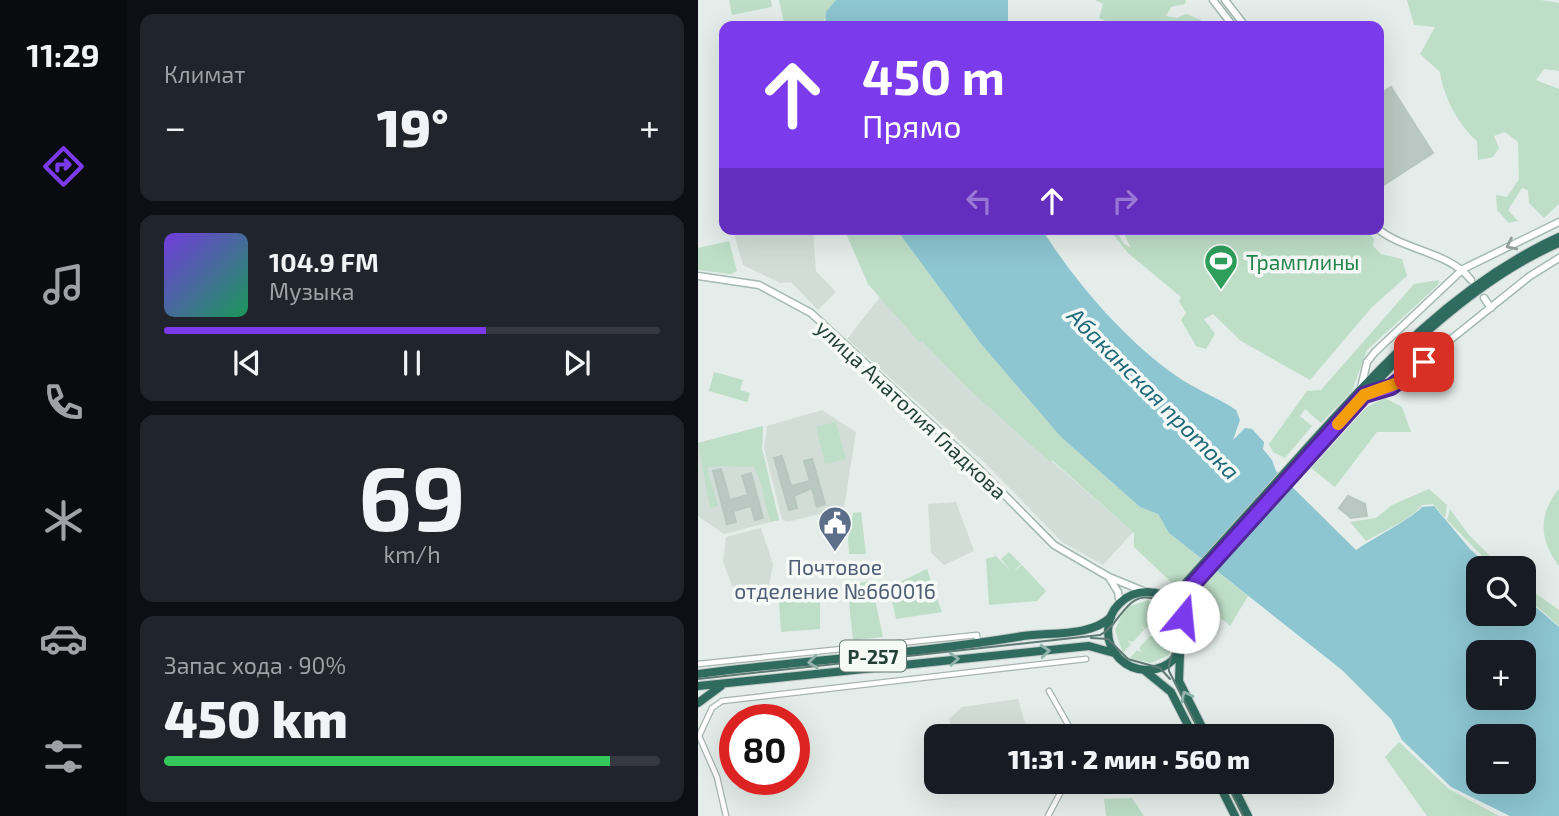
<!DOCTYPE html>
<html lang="ru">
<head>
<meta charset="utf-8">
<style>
  :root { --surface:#171b24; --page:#20242c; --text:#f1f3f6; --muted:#9ea1a6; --line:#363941; --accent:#7c3aed }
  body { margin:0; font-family:"Exo 2",sans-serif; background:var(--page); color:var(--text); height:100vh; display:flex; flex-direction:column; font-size:26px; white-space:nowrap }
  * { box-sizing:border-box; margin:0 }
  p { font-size:23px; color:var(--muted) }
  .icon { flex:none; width:38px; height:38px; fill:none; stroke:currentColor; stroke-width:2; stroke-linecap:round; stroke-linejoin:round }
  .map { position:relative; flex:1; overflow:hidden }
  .side { display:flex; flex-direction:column; gap:14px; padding:14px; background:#0d0f14; width:572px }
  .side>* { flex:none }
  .hud { position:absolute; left:21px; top:21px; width:665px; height:214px; border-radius:14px; box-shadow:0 7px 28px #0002; background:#7c3aed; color:#fff; overflow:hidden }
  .controls { position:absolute; left:768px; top:556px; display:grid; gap:14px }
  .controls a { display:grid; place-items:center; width:70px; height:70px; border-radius:14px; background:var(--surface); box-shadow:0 7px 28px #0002; font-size:35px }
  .speed { position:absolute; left:21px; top:704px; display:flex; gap:14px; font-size:35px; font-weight:700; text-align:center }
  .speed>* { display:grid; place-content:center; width:91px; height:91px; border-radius:50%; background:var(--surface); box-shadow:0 7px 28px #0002; line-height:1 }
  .speed .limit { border:10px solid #d22; background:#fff; color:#111 }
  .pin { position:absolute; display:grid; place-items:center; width:60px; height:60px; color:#fff; margin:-30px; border-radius:14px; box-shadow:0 4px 10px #0006 }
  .me { position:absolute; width:77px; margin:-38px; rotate:17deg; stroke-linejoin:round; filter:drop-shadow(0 0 5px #0008) }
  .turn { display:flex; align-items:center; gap:24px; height:147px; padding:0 28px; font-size:32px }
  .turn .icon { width:91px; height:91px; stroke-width:2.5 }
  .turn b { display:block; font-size:49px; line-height:60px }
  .lanes { display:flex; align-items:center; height:66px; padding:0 28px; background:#0003; justify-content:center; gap:35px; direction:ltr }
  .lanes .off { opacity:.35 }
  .big { font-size:52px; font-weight:800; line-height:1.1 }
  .side .card { flex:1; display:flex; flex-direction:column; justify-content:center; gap:10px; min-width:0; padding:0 24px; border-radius:14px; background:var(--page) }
  .side .dial { align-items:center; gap:0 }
  .dial b { font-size:91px; line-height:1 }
  .song { display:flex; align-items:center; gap:21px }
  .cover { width:84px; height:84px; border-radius:10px; background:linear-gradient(135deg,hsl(260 70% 55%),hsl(150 70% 35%)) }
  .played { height:7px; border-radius:4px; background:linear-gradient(90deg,var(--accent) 65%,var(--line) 65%) }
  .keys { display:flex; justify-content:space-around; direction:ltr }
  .heat { display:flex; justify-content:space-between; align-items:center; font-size:38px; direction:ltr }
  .charge { height:10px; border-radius:5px; background:linear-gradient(90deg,#34c759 90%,var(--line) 0) }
  .trip { position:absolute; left:226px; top:724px; width:410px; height:70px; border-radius:14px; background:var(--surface); box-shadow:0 7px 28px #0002; font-weight:800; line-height:70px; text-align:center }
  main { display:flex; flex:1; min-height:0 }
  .dock { display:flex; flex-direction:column; width:126px; justify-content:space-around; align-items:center; background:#090b0e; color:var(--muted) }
  .dock .icon { width:49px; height:49px }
  .dock .active { color:var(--accent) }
  .dock b { font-size:32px; color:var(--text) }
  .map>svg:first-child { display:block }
  .built { fill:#d2ddd8 }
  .green { fill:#bedec7 }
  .water { fill:#8dc5d1; fill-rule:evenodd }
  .building { fill:#b9c8c2; stroke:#b6c7c0; stroke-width:2 }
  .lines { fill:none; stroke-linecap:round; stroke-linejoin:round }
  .street-casing { stroke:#a7b5b0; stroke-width:7 }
  .secondary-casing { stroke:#a3b9b1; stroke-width:9 }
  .highway-casing { stroke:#c2c9c7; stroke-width:10 }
  .street { stroke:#fff; stroke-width:4.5 }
  .secondary { stroke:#fff; stroke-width:6 }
  .highway { stroke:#306b60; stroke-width:8 }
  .tram { stroke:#5e7a73; stroke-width:2 }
  .oneway { stroke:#929f9c }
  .oneway2 { stroke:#92b2ac }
  .route-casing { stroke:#51269a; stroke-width:18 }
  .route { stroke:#7c3aed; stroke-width:12 }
  .slow { stroke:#f59e0b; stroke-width:12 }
  .labels { text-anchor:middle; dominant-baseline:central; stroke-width:7; stroke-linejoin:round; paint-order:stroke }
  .shield { fill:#f5faf7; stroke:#637771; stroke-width:2 }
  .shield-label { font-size:19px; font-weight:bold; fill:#243f38 }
  .leisure-label { font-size:21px; fill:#27864d; stroke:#f5faf7; text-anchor:start }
  .street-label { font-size:21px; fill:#243f38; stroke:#f5faf7 }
  .service-label { font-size:21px; fill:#4e5e75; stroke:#f5faf7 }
  .water-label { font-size:23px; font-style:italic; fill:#1e697a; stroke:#f5faf7 }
</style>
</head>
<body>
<main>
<nav class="dock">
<b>11:29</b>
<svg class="icon active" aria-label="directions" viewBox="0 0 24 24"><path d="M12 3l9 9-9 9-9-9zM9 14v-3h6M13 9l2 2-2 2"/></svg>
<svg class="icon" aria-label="music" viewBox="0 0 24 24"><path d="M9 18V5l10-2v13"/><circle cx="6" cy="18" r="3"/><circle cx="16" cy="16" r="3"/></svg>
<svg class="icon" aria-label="phone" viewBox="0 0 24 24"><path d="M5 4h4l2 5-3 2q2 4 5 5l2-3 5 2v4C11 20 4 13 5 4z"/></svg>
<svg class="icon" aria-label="climate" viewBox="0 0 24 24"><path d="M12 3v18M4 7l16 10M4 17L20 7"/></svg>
<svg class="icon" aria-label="car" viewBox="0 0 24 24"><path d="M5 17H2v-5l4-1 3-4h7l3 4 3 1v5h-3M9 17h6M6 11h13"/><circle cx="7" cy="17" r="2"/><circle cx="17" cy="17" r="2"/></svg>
<svg class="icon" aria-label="filters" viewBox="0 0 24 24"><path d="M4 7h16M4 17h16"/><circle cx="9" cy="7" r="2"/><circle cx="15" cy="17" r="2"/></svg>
</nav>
<section class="side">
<div class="card"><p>Климат</p>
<div class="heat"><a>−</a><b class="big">19°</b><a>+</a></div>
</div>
<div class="card">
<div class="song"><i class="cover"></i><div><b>104.9 FM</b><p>Музыка</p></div></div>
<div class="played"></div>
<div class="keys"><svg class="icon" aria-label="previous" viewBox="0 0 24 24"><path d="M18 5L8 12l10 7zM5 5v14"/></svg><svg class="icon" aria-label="pause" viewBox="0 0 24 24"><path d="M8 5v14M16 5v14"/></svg><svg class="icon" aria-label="next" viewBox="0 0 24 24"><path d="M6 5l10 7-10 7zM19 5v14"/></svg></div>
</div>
<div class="card dial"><b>69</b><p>km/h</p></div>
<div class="card"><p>Запас хода · 90%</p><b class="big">450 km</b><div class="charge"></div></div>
</section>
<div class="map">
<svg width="861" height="816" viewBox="0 0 861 816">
  <rect width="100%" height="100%" fill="#e4ede9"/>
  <!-- built -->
  <path class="built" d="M115,229L118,271L138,292L120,310L93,282L82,283L45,265L35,230Z
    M182,297L263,382L435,532L405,565L364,542L287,463L149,339Z
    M124,410L158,432L146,508L89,522L84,519L66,448L69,426Z
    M65,426L64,449L81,520L26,534L0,516V443Z
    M258,502L276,551L246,565L233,553L230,504Z
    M63,528L75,564L70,592L40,600L25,562L28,537Z
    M320,699L331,737H256L251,719L264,707Z"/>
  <!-- green -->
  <path class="green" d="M31,0H73L74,7L34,15Z
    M81,0H138L139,2L126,20L127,26H95L86,23Z
    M397,0H488L487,4L473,7L468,16L479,18L488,14L503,20V26H409L411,23L401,18L405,4Z
    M709,0H843L861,3V71L846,69L838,80L861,89V204L846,218L831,203L830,190L824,188L810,210L820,221L811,223L799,210L798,195L809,197L821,179L820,142L807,132L796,136L801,148L795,157L780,160L779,141C761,126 745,96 742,72L722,54L737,27L716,25Z
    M146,229H198L283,344L363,437L442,507L460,514L471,533L550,596L532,626L519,615L513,621C504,615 495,604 493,594L498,588L486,577L481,583L473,582L436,547V533L355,461H351L263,382L224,341L222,343L170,284Z
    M411,229H417L426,244L433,248L424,229H441L450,233L449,229H656L660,235L668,229L676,239L675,246L683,254L704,259L709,276L674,307L612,380L543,341L515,314L506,319L517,334L508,349L498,346L483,320L488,313L481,301L483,297L430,253Z
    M31,241L39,271L33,274L0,270V248Z
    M741,280L740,285L669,350L654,391L623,423L607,409L602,416L614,426L587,458L575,452L571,444L609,391L623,390L716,284Z
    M16,372L45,380L42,390L52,393L49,402L11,391Z
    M687,398L704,407L713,432H679L637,487L613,468L669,407Z
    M138,422L148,459L127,464L118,427Z
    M65,426L64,449L81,520L72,522L63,484L56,466C39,469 26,463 9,468L20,506L12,508L0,443Z
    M731,489L749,505L747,518L735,504L724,505C713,520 685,531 668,541L652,522L678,518L694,505Z
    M861,489V566C841,540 840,514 861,489Z
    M752,509L771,535L805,569H797L749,520Z
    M163,512L168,554H151L150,539L155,513Z
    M311,552L323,564L316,571L324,565L348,591L339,601L291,605L288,559L298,556L313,571L303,559Z
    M229,569L244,612L198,619L191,587Z
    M173,581L185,637L155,640L149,585Z
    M826,585L861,610V626L826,595Z
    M450,600L473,610L481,633L471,655L453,663L432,658L439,650L444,652L441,648L452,636L456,637L453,633L464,621L470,624L465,619L471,612L464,619L461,615L466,607L459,614L455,610L459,616L447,629L443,626L446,630L435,642L429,640L433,644L425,653L417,630L427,608Z
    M81,601L122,602V629L83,632Z
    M701,742L751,789L801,816H729L687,757Z
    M434,798L446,816H408L406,799Z"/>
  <!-- water -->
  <path class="water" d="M138,0H310V26H127L128,12Z
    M198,229H344C376,281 427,340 477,375C496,389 519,397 538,410L542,420L535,440L547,428L554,429L566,442L565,449L574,460L578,471L658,550C674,539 715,518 724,507L736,506L772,549L794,569H780V614H826V597L861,627V816H812L753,787L704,740L693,719L644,670L471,533L460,514L442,507L363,437L283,344ZM780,653H826V698H780ZM780,737H826V782H780Z"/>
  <!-- building -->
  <path class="building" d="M693,87L735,153L681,188V95Z
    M84,456L93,486L112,481L106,461L114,459L127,504L119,507L114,488L96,496L99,508L91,510L76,458Z
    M23,469L32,500L50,495L44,476L53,473L65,518L57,520L53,506L35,511L38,522L29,524L15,471Z
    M650,496L667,504L669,516L653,518L641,508Z"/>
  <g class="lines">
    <!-- street casing -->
    <g class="street-casing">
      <path id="street" d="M0,664L279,635L280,644
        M351,691L377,737
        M28,816L19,777L1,736L14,708L24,701L388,659
        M350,816L368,782"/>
    </g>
    <!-- secondary casing -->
    <g class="secondary-casing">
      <path id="secondary" d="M515,0L535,26
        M527,0L547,26
        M680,229C707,251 752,252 773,280
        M0,276L61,285L113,313L277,465L356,545L411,577L450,593
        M786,298L793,308
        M663,388L669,362L677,352L765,269L861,222
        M667,394L697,384L832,276L861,258
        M412,579L420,592L422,604"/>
    </g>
    <!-- highway casing -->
    <g class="highway-casing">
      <path id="highway" d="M410 631a39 39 0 1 1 78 0a39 39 0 1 1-78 0Z
        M461,594L484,587C526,540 568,494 609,448C684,365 758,284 861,237
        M485,617L489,591L706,352C752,310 803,268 861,243
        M482,654L481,681L509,737
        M446,670L473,692L496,737
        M0,674C108,660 217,654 325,636C353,632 392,637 413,617
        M0,686L391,646L416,653
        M0,703L23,686
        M520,782L537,816
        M533,782L550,816"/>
    </g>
    <!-- street -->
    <use href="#street" class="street"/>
    <!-- secondary -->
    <use href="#secondary" class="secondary"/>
    <!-- highway -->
    <use href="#highway" class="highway"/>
    <!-- tram -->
    <path class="tram" d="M393,638L410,639L430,659L462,668L472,679
      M0,679L402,635C424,625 428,584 464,602C474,607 481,617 482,629C483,645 469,655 471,671L504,737
      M528,782L545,816"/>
  </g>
  <!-- one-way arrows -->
  <defs><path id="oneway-chevron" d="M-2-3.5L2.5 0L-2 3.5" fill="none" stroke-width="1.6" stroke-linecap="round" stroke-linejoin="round" transform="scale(1.75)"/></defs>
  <use class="oneway" href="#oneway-chevron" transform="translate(813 245) rotate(154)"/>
  <g class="oneway2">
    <use href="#oneway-chevron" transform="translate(347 651) rotate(-5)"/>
    <use href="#oneway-chevron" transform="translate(256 659) rotate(-4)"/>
    <use href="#oneway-chevron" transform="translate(115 662) rotate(174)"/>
    <use href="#oneway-chevron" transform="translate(488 696) rotate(-117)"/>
  </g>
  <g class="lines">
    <!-- route casing -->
    <g class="route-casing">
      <path id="route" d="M485,617L489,591L666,395L693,387L726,362"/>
    </g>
    <!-- route -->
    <use href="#route" class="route"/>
    <!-- slow -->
    <path class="slow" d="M640,424L666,395L697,384"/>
  </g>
  <!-- icons -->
  <defs>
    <g id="stadium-pin" transform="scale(1.75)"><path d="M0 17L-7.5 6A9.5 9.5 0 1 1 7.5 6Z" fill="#2e9e5b" stroke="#f5faf7"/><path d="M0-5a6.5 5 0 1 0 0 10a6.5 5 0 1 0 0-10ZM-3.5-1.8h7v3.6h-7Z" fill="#fff"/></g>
    <g id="civic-pin" transform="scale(1.75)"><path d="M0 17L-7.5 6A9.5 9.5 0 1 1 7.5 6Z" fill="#5c6f8a" stroke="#f5faf7"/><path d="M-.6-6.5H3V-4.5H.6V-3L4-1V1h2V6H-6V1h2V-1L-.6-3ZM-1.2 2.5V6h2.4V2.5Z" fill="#fff"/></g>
  </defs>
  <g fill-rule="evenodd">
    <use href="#stadium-pin" x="523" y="261"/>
    <use href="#civic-pin" x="137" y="523"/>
  </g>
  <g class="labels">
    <!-- shield labels -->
    <rect class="shield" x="142" y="640.5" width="66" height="31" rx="5"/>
    <g class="shield-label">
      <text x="175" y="656">Р-257</text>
    </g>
    <!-- leisure labels -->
    <g class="leisure-label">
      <text x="548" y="261">Трамплины</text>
    </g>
    <!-- street labels -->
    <g class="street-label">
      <text transform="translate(214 409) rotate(43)">улица Анатолия Гладкова</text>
    </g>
    <!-- service labels -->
    <g class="service-label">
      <text x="137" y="566">Почтовое<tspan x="137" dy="24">отделение №660016</tspan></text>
    </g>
    <!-- water labels -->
    <g class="water-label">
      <text transform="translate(456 393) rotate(45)">Абаканская протока</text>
    </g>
  </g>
</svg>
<div class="controls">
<a><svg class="icon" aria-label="search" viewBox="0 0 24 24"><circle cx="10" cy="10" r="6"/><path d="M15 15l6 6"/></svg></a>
<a>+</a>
<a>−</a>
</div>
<div class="speed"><div class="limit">80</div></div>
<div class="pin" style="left:726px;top:362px;background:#d93025"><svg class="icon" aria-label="arrive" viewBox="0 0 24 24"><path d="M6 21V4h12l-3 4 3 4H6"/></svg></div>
<svg class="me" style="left:485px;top:617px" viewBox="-20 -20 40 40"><circle r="19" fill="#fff"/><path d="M0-13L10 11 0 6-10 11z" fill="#7c3aed"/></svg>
<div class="trip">11:31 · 2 мин · 560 m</div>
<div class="hud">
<div class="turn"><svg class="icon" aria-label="ahead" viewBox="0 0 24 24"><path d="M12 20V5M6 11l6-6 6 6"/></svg><div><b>450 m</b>Прямо</div></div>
<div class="lanes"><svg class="icon off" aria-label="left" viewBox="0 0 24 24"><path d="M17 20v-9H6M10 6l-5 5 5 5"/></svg><svg class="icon" aria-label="ahead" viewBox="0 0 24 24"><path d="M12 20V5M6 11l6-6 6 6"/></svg><svg class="icon off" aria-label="right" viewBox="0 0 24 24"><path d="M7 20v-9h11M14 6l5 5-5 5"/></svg></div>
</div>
</div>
</main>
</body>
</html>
